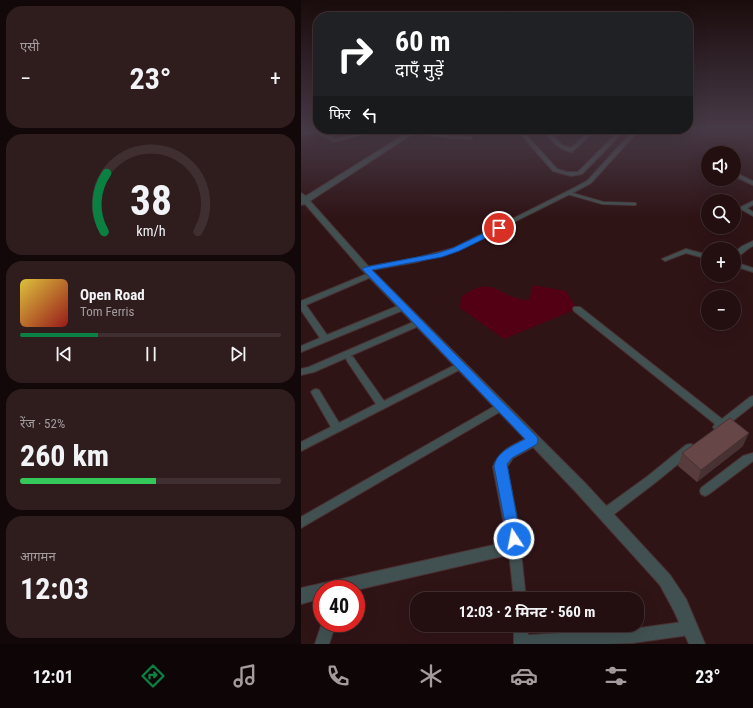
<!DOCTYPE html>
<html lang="hi">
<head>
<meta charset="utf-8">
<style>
  :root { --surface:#230f10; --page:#2f1d1e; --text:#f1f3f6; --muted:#a39c9f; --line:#402f30; --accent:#0b8043 }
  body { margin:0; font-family:"Roboto Condensed","Noto Sans Devanagari",sans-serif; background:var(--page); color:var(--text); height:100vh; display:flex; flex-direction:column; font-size:15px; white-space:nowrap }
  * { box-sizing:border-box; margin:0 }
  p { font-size:13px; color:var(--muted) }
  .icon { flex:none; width:22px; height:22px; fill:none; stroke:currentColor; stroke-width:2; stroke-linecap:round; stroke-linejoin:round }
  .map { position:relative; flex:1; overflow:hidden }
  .drawer { display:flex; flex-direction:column; gap:6px; padding:6px; background:#130809; width:301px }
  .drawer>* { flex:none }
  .top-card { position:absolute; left:12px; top:12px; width:380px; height:122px; border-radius:16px; box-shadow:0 4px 16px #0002,0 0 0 1px var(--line); background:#202124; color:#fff; overflow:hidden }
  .buttons { position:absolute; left:400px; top:146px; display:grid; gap:8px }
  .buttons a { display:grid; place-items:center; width:40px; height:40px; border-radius:50%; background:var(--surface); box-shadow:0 4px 16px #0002,0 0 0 1px var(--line); font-size:20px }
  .speed { position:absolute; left:12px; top:580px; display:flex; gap:8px; font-size:20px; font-weight:700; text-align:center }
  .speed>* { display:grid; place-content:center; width:52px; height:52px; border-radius:50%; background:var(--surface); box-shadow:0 4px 16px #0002,0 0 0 1px var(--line); line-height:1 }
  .speed .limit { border:6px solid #d22; background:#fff; color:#111 }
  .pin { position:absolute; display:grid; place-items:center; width:34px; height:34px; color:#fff; margin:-17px; border:2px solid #fff; border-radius:50%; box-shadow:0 1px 4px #0007 }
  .me { position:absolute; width:44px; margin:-22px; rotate:349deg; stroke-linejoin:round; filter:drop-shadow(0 0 3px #0008) }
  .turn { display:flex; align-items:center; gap:14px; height:84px; padding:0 16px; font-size:18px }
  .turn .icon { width:52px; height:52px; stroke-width:2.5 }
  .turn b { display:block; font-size:28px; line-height:34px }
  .then { display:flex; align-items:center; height:38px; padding:0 16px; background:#0003; gap:8px; font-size:15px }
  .big { font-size:30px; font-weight:700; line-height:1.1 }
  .drawer .card { flex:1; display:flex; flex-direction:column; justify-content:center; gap:6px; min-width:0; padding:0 14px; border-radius:16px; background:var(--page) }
  .drawer .dial { align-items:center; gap:0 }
  .dial svg { height:104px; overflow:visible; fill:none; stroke:var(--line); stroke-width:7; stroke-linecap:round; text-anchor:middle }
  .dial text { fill:var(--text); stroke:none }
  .song { display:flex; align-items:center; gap:12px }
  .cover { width:48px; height:48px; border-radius:6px; background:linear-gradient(135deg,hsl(50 70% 55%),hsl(0 70% 35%)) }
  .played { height:4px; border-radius:2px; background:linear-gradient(90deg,var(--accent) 30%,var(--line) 30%) }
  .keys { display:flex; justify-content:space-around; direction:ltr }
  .heat { display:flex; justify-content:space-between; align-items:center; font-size:22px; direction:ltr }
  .charge { height:6px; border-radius:3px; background:linear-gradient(90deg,#34c759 52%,var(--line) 0) }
  .trip { position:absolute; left:109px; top:592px; width:234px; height:40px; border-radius:16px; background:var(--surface); box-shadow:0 4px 16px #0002,0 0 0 1px var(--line); font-weight:700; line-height:40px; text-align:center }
  .dock { display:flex; height:64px; justify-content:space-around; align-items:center; background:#0e0606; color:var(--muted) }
  .dock .icon { width:28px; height:28px }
  .dock .active { color:var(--accent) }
  .dock b { font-size:18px; color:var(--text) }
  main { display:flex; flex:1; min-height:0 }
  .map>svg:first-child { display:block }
  .green { fill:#540014 }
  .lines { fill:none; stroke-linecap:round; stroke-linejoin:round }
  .service-casing { stroke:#4b3133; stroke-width:4 }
  .minor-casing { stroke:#4b3133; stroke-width:2 }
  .tertiary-casing { stroke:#4b3133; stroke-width:2 }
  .service { stroke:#415151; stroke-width:2.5 }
  .minor { fill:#415151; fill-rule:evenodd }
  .tertiary { fill:#415151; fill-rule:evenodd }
  .wall { fill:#583c3d }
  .shaded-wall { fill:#473132 }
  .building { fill:#664647; stroke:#473132 }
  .route { fill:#1a73e8; stroke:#114b97 }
</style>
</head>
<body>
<main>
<section class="drawer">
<div class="card"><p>एसी</p>
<div class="heat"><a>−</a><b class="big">23°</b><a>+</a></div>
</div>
<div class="card dial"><svg viewBox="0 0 100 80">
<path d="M14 69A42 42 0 1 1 86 69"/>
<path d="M14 69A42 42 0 0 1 16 24" stroke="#0b8043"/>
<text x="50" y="56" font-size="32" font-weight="700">38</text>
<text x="50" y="72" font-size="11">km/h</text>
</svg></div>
<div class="card">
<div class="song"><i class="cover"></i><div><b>Open Road</b><p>Tom Ferris</p></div></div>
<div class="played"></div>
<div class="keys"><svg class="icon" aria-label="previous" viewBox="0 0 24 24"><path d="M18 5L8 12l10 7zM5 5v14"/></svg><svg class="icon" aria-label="pause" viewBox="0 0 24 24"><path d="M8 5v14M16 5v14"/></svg><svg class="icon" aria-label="next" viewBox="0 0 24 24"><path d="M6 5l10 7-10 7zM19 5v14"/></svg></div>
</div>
<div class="card"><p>रेंज · 52%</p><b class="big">260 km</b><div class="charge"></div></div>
<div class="card"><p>आगमन</p><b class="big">12:03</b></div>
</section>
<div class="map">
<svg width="452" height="644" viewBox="0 0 452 644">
  <rect width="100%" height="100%" fill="#2f1416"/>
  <!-- green -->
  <path class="green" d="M232,285L265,291L276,309L203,339L159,308L160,297C193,272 199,300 228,300Z"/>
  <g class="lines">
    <!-- service casing -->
    <g class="service-casing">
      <path id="service" d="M114,131L148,137L170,138
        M134,134L143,129
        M141,136L151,129
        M267,193L302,203L334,204"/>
    </g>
    <!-- minor casing -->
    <g class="minor-casing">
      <path id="minor" d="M74,129H82L33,142L16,133L0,135V133L17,130L34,139Z
        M215,129H220L256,169L266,172H277L320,129H325L281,174L270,176L252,171Z
        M241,129H246L261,145L270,148L291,129H296L271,152C257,150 249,139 241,129Z
        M334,129H339L290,183L275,191L157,250L116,262L65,271L61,269L65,267L115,258L153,248L271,189L286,181Z
        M433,174H437L452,181V185L433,176Z
        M452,201V205L446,208L452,212V216L438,208Z
        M452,241V246C445,249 440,256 433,259V253L440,247Z
        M385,249L407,255V259L385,253L364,261L361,259Z
        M433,262L452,268V272L433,266Z
        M68,273H74L75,275L5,305L26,335L99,305H105L106,307L105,309L0,352V346L19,338L0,310V301Z
        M273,307H279L421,419L449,397L452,396V405L420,430L417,431L414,430L412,427L414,424L273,311L272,309Z
        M117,320L121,323L120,325L49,356L52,357L83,401L156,364H162L163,366L162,368L0,451V442L30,427L10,392L12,390L15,389L18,390L38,423L75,404L46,361L45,358L13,372L0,375V369L8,367Z
        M199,403L202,404L204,407L202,410L0,528V517Z
        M389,444L393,445L394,448L393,451L355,482L308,518L304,519L300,518L298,514L300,510L347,476L385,445Z
        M452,453V461L408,494L404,496L400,494L399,491L400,488L442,456Z
        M213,537L217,539L219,543L225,599H213L207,543L209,539Z
        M389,621L394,623L396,628L394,633L389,635L331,643L306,644H213V625H227V635L331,629Z
        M21,623H35L28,644H14Z"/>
    </g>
    <!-- tertiary casing -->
    <g class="tertiary-casing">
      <path id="tertiary" d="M112,129H119L9,201L68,267L284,483L369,575L385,599L404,644H388L373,611L359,585L274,491L232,447L212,458L206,467L220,539L218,548L211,554L55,590V589H21V598L0,604V588L202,543L206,540L192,467C198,451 210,446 224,439L62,271L4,204L0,205V193L5,196Z"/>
    </g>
    <!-- service -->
    <use href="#service" class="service"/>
    <!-- minor -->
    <use href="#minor" class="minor"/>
    <!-- tertiary -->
    <use href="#tertiary" class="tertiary"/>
  </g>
  <!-- wall -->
  <path class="wall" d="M442,446L396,482L377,466L381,453Z"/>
  <!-- shaded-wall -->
  <path class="shaded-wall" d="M448,433L442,446L396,482L400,470Z"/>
  <!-- building -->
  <path class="building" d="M429,418L448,433L400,470L381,453Z"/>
  <!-- sky -->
  <linearGradient id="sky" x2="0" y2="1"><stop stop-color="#1a0b0c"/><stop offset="0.59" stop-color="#473a47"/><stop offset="1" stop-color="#473a47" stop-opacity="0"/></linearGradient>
  <rect width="452" height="217" fill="url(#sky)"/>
  <!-- route -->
  <path class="route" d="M198,226L201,227V230L158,251L141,257L71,270L236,437L237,440L236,444L211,458L206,464L220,539L218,543L213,545L209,543L207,539L193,466C196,451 212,446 224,439L61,269L65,267L137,253L152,248Z"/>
</svg>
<div class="buttons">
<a><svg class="icon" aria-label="sound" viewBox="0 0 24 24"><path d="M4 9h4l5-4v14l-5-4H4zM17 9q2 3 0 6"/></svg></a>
<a><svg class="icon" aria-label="search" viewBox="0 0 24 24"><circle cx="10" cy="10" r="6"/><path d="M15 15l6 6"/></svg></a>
<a>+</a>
<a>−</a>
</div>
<div class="speed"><div class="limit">40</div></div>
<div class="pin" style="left:198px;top:228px;background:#d93025"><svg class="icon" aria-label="arrive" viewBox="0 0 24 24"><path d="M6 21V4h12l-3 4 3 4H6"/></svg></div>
<svg class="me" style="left:213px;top:539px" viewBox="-20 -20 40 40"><circle r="17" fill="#1a73e8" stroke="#fff" stroke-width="3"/><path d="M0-11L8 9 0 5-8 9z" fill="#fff"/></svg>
<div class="trip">12:03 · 2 मिनट · 560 m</div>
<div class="top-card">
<div class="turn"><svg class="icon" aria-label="right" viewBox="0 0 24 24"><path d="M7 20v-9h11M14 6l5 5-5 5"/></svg><div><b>60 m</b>दाएँ मुड़ें</div></div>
<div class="then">फिर<svg class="icon" aria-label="left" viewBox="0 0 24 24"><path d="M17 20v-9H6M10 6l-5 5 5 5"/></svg></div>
</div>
</div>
</main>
<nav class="dock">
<b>12:01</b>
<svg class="icon active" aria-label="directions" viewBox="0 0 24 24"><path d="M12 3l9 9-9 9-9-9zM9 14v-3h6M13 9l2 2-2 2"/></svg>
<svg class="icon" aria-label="music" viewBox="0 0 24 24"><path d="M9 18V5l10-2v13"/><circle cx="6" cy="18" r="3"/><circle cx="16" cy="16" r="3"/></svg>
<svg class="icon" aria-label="phone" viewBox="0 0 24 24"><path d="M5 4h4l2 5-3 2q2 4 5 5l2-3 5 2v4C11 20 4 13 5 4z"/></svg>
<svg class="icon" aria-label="climate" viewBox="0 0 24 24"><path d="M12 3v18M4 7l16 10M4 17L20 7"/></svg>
<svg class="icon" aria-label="car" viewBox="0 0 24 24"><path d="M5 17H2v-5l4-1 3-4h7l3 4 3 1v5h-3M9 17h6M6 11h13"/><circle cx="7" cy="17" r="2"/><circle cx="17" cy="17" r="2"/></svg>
<svg class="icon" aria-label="filters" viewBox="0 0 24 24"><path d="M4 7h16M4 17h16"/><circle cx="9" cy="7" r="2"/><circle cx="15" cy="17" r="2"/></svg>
<b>23°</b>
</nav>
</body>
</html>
